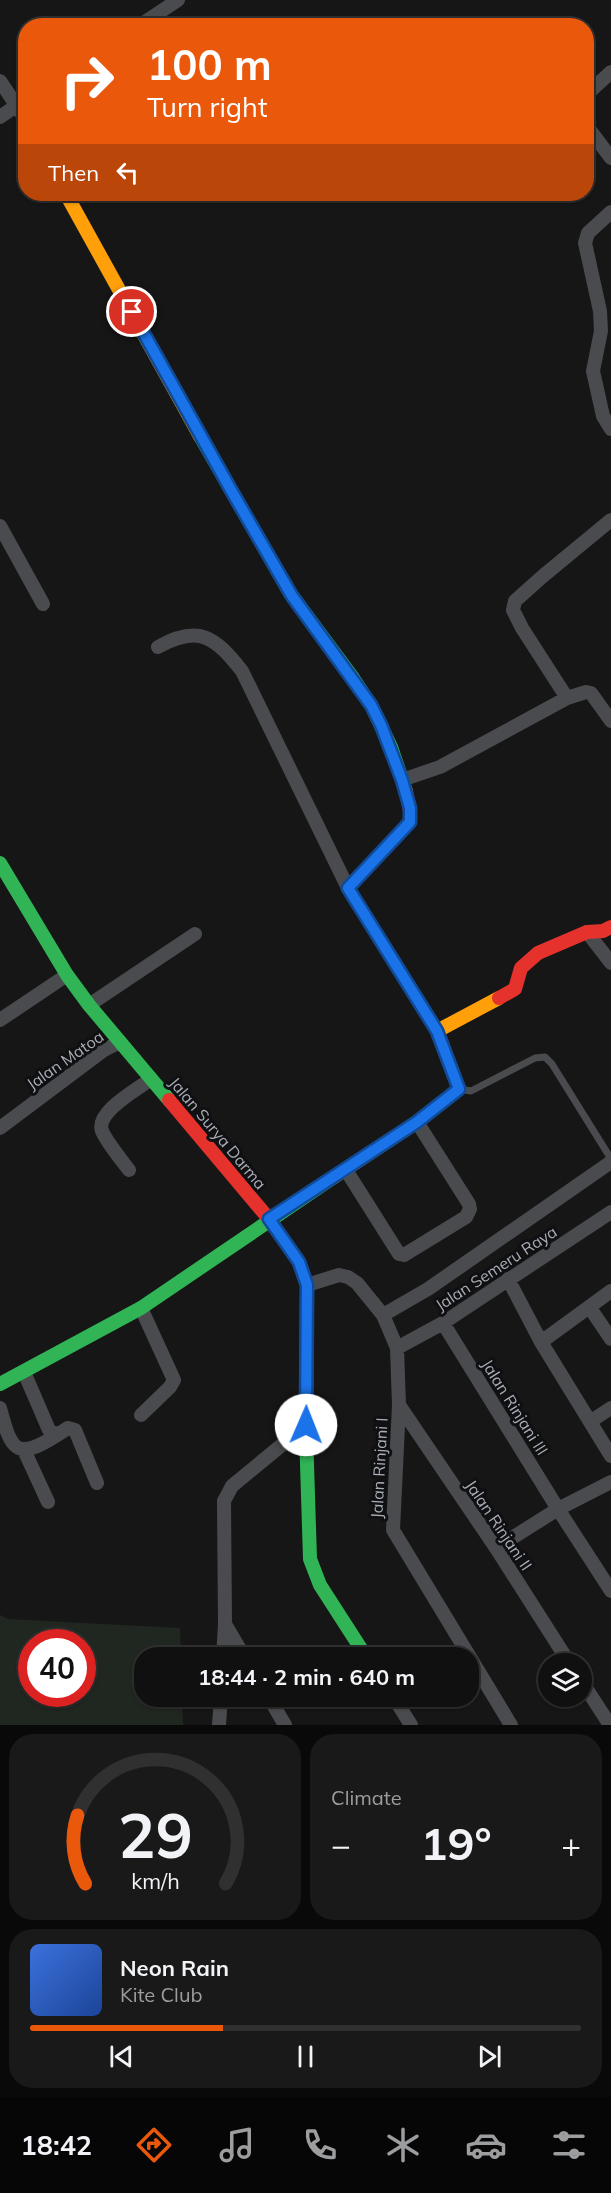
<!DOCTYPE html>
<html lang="en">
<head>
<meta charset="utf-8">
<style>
  :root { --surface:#101010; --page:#191919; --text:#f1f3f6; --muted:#9c9d9f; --line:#303030; --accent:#ea580c }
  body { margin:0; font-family:Mulish,sans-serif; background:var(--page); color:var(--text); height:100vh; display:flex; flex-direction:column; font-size:22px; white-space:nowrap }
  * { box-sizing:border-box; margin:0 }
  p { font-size:20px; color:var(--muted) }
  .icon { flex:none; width:33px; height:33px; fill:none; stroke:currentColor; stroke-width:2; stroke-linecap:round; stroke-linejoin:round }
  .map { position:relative; height:1725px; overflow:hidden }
  .sheet { display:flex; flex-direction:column; gap:9px; padding:9px; background:#090909; flex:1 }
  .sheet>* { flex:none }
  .guide { position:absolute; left:18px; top:18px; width:576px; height:183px; border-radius:24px; box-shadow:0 2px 4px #0004,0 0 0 2px var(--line); background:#ea580c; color:#fff; overflow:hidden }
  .controls { position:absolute; left:538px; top:1653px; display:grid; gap:12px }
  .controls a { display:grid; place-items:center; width:54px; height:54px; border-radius:50%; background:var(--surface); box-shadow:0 2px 4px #0004,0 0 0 2px var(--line); font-size:30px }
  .speed { position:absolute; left:18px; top:1629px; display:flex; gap:12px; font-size:30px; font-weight:700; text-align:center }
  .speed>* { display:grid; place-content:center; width:78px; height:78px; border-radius:50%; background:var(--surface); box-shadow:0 2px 4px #0004,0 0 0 2px var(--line); line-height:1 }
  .speed .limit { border:9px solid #d22; background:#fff; color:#111 }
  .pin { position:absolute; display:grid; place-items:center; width:51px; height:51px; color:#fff; margin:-26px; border:3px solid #fff; border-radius:50%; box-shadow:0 2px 6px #0007 }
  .me { position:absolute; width:66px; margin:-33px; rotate:1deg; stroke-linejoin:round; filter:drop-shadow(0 0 4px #0008) }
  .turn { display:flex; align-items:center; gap:21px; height:126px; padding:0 30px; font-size:27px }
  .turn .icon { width:78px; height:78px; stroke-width:2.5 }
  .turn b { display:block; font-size:42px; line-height:51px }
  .then { display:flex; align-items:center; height:57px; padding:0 30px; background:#0003; gap:12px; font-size:22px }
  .big { font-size:45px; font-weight:700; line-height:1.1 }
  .sheet .tile { flex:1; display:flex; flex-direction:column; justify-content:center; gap:9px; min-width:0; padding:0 21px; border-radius:24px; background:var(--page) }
  .sheet .dial { align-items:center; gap:0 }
  .dial svg { height:156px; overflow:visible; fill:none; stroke:var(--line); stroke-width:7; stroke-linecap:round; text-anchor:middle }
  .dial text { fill:var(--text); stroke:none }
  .song { display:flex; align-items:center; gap:18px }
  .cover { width:72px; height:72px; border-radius:9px; background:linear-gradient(135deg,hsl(220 70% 55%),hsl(220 70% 35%)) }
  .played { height:6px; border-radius:3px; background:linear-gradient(90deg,var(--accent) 35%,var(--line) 35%) }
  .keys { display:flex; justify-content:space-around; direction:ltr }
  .heat { display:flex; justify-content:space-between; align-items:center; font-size:33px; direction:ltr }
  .sheet .tiles { flex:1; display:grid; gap:9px; grid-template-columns:1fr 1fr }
  .tile:last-child { grid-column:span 2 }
  .trip { position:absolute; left:134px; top:1647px; width:345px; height:60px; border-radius:24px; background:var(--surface); box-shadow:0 2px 4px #0004,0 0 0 2px var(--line); font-weight:700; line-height:60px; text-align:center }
  .dock { display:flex; height:96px; justify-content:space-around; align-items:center; background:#060606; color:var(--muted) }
  .dock .icon { width:42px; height:42px }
  .dock .selected { color:var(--accent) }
  .dock b { font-size:27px; color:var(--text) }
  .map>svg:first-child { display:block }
  .green { fill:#202620; fill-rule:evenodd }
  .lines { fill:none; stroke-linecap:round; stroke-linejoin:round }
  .lane { stroke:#4a4b4e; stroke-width:7 }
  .street { stroke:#4a4b4e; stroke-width:14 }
  .fast { stroke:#30b455; stroke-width:14 }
  .slow { stroke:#ff9f0a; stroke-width:14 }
  .jam { stroke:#e5322d; stroke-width:14 }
  .route-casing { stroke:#114b97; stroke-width:15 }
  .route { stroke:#1a73e8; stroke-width:10 }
  .labels { text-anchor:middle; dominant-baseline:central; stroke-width:6; stroke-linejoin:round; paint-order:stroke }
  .street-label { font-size:16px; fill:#a8adb6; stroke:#101012 }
</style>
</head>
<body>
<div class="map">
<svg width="611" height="1725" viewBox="0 0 611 1725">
  <rect width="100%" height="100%" fill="#161616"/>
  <!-- green -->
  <path class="green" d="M0,1615L8,1619L180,1628L181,1657L144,1658V1696L182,1697L183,1725H0ZM32,1642H82V1694H32Z"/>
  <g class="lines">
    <!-- lane -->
    <path class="lane" d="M459,1089L471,1091L535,1058L545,1057L552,1064L611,1159"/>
    <!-- street -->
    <path class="street" d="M139,26L178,0
      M0,81L26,120
      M586,95L611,72
      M0,117L26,99
      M586,125L611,158
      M611,212L588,233L585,243L600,311L601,331L593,371L603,416L611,429
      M0,526L43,604
      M158,647C199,624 215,637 242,671L348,888L437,1031
      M567,698L586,692L591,693L611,721
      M402,780L440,767L567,698L522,628L513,610L515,601L543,576L611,520
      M587,932L611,963
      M89,1005L195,934
      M0,1020L67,975
      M0,1128L104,1050L120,1042
      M129,1170C120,1158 108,1144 102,1131C95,1112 138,1089 151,1079
      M346,1170L399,1254L404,1255L466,1217L470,1209L469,1204L417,1122
      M508,1279L541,1342L611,1456
      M307,1285L339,1275L348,1277L357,1283L383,1315L397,1348L399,1405L393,1530L511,1725
      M590,1308L611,1339
      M383,1315L428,1289L611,1162
      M443,1323L558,1509L611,1591
      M541,1342L611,1291
      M397,1348L443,1323L611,1212
      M24,1372L49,1430L57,1435L68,1428L75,1430L97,1483
      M399,1405L496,1548L570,1664
      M0,1408C11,1449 15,1462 57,1435
      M141,1415L170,1387L174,1380L141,1308
      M591,1421L611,1408
      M24,1450L48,1502
      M496,1548L558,1509L611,1482
      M225,1624L245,1658
      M223,1658L225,1624L224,1501L232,1486L306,1425
      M582,1682L610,1725
      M268,1696L285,1725
      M393,1696L411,1725
      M219,1725L221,1696"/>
    <!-- fast -->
    <path class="fast" d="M200,436L290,593L353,678L372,707L391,747L406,791
      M0,863L67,975L89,1005L169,1100
      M0,1384L141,1308L334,1177
      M306,1432L310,1559L320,1585L367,1658"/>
    <!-- slow -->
    <path class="slow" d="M66,194L200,436
      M334,1177L417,1122L459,1089L437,1031L499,998"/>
    <!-- jam -->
    <path class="jam" d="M348,888L410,822V811L406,791
      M499,998L515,989L521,968L538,953L587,932L603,931L611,927
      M169,1100L269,1219L299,1262L307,1285L306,1432"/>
  </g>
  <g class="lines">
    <!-- route casing -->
    <g class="route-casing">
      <path id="route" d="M132,312L231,490L292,596L371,705L381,725L402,780L410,808V822L348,888L437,1031L459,1089L417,1122L269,1219L299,1262L307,1285L306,1425"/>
    </g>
    <!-- route -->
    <use href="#route" class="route"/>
  </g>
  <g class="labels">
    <!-- street labels -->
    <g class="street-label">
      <text transform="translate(65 1060) rotate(-35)">Jalan Matoa</text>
      <text transform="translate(218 1133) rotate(50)">Jalan Surya Darma</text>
      <text transform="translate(496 1268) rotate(-33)">Jalan Semeru Raya</text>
      <text transform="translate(515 1407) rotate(58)">Jalan Rinjani III</text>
      <text transform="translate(379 1468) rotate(-87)">Jalan Rinjani I</text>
      <text transform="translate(499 1525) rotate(56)">Jalan Rinjani II</text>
    </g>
  </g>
</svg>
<div class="controls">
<a><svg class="icon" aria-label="layers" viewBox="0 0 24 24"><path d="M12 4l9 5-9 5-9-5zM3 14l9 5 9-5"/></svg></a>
</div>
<div class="speed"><div class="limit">40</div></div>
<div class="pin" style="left:132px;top:312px;background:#d93025"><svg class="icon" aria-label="arrive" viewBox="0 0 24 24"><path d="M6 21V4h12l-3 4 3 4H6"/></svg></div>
<svg class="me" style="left:306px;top:1425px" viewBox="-20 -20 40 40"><circle r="19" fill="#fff"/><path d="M0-13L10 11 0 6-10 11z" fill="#1a73e8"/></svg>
<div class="trip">18:44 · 2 min · 640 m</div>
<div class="guide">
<div class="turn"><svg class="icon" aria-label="right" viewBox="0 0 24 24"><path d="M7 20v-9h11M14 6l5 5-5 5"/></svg><div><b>100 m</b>Turn right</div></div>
<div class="then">Then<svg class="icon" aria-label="left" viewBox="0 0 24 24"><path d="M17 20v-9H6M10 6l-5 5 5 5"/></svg></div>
</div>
</div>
<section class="sheet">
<div class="tiles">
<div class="tile dial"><svg viewBox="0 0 100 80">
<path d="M14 69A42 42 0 1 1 86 69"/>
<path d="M14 69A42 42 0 0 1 10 34" stroke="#ea580c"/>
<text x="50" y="56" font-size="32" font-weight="700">29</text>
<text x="50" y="72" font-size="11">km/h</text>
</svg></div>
<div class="tile"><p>Climate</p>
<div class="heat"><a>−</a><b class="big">19°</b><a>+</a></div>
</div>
<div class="tile">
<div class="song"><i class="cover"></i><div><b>Neon Rain</b><p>Kite Club</p></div></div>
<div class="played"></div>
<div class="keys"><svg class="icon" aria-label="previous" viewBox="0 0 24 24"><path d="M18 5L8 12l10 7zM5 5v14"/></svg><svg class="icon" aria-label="pause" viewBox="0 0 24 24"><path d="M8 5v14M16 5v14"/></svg><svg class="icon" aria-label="next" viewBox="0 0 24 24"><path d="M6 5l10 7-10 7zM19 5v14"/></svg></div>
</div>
</div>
</section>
<nav class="dock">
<b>18:42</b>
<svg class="icon selected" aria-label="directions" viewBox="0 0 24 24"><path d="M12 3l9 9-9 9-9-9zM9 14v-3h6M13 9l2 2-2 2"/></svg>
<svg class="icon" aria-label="music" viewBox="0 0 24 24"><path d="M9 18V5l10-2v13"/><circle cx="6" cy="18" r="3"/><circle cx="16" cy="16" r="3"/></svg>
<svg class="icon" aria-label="phone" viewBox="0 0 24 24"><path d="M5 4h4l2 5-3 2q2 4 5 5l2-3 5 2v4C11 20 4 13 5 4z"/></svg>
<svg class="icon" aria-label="climate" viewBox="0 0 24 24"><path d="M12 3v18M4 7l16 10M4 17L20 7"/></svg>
<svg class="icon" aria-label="car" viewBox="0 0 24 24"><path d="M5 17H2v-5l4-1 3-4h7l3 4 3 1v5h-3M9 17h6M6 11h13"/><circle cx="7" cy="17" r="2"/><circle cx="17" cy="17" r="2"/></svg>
<svg class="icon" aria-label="filters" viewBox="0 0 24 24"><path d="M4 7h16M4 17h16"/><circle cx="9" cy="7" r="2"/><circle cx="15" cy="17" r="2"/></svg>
</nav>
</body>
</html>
